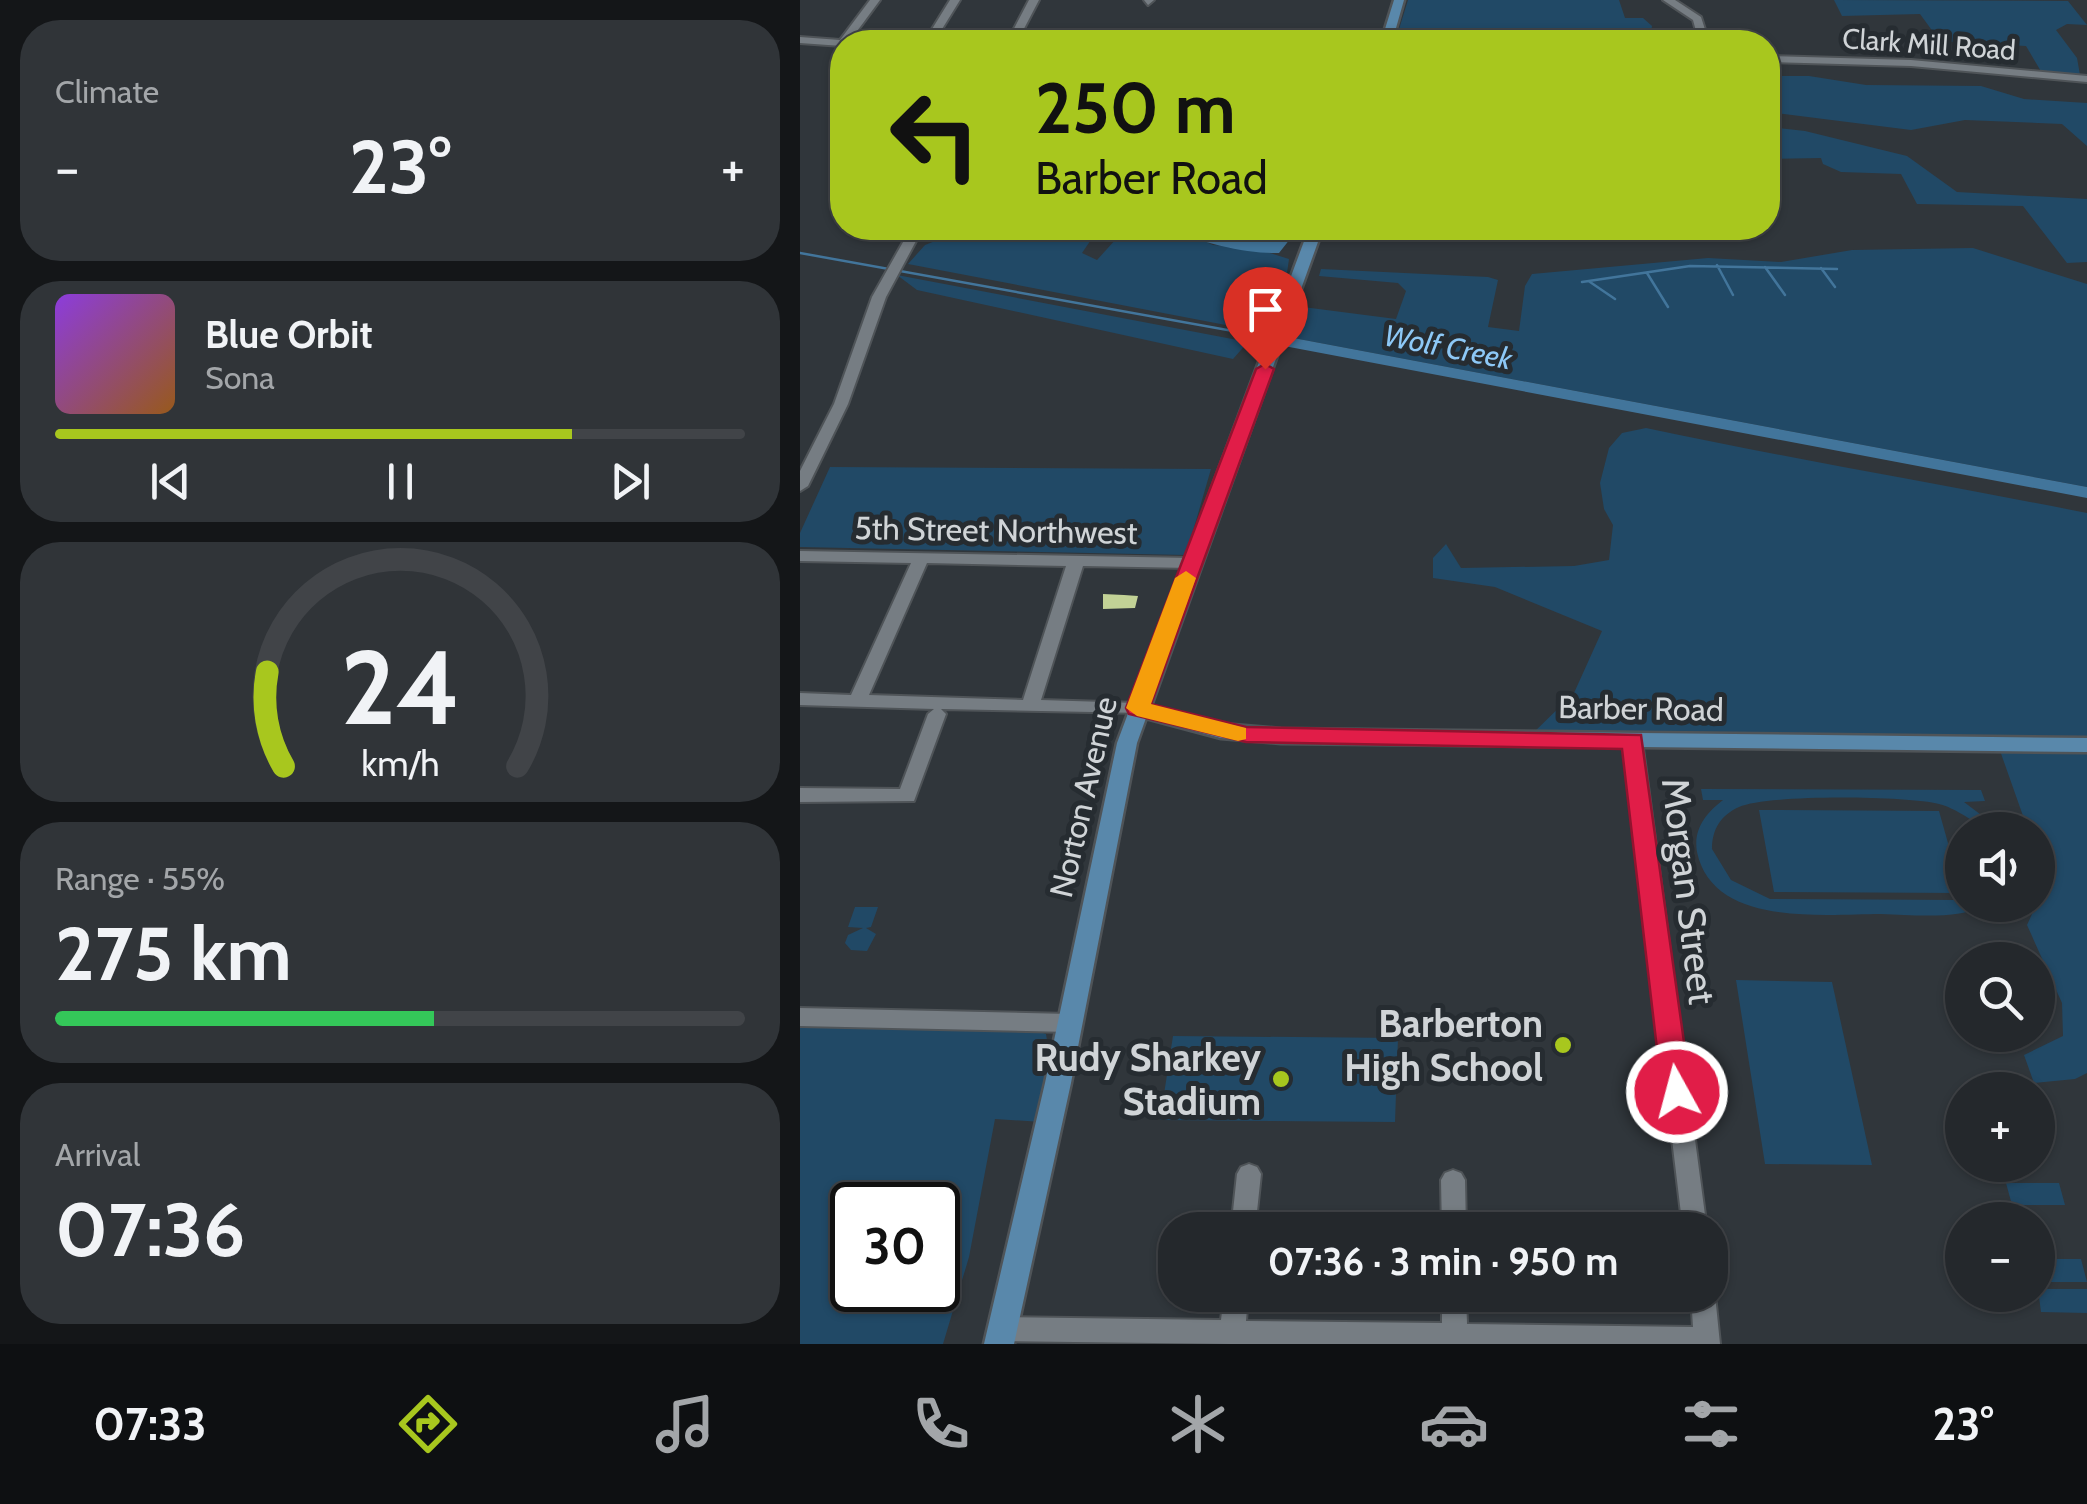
<!DOCTYPE html>
<html lang="en">
<head>
<meta charset="utf-8">
<style>
  :root { --surface:#24282c; --page:#303438; --text:#f1f3f6; --muted:#a3a6a9; --line:#414448; --accent:#a8c71e }
  body { margin:0; font-family:Cabin,sans-serif; background:var(--page); color:var(--text); height:100vh; display:flex; flex-direction:column; font-size:38px; white-space:nowrap }
  * { box-sizing:border-box; margin:0 }
  p { font-size:32px; color:var(--muted) }
  .icon { flex:none; width:55px; height:55px; fill:none; stroke:currentColor; stroke-width:2; stroke-linecap:round; stroke-linejoin:round }
  .map { position:relative; flex:1; overflow:hidden }
  .sheet { display:flex; flex-direction:column; gap:20px; padding:20px; background:#141618; width:800px }
  .sheet>* { flex:none }
  .hud { position:absolute; left:30px; top:30px; width:950px; height:210px; border-radius:40px; box-shadow:0 2px 8px #0004,0 0 0 2px var(--line); background:#a8c71e; color:#111; overflow:hidden }
  .fabs { position:absolute; left:1145px; top:812px; display:grid; gap:20px }
  .fabs a { display:grid; place-items:center; width:110px; height:110px; border-radius:50%; background:var(--surface); box-shadow:0 2px 8px #0004,0 0 0 2px var(--line); font-size:50px }
  .speed { position:absolute; left:30px; top:1182px; display:flex; gap:20px; font-size:50px; font-weight:700; text-align:center }
  .speed>* { display:grid; place-content:center; width:130px; height:130px; border-radius:50%; background:var(--surface); box-shadow:0 2px 8px #0004,0 0 0 2px var(--line); line-height:1 }
  .speed .limit { border:5px solid #111; border-radius:15px; background:#fff; color:#111 }
  .pin { position:absolute; display:grid; place-items:center; width:85px; height:85px; color:#fff; margin:-102px -42px; border-radius:50% 50% 50% 0; rotate:-45deg; box-shadow:0 0 10px #0007 }
  .pin .icon { rotate:45deg }
  .me { position:absolute; width:110px; margin:-55px; rotate:353deg; stroke-linejoin:round; filter:drop-shadow(0 0 8px #0008) }
  .turn { display:flex; align-items:center; gap:35px; height:210px; padding:0 40px; font-size:45px }
  .turn .icon { width:130px; height:130px; stroke-width:2.5 }
  .turn b { display:block; font-size:70px; line-height:85px }
  .big { font-size:75px; font-weight:700; line-height:1.1 }
  .sheet .card { flex:1; display:flex; flex-direction:column; justify-content:center; gap:15px; min-width:0; padding:0 35px; border-radius:40px; background:var(--page) }
  .sheet .dial { align-items:center; gap:0 }
  .dial svg { height:260px; overflow:visible; fill:none; stroke:var(--line); stroke-width:7; stroke-linecap:round; text-anchor:middle }
  .dial text { fill:var(--text); stroke:none }
  .song { display:flex; align-items:center; gap:30px }
  .cover { width:120px; height:120px; border-radius:15px; background:linear-gradient(135deg,hsl(270 70% 55%),hsl(30 70% 35%)) }
  .played { height:10px; border-radius:5px; background:linear-gradient(90deg,var(--accent) 75%,var(--line) 75%) }
  .keys { display:flex; justify-content:space-around; direction:ltr }
  .heat { display:flex; justify-content:space-between; align-items:center; font-size:55px; direction:ltr }
  .charge { height:15px; border-radius:8px; background:linear-gradient(90deg,#34c759 55%,var(--line) 0) }
  .trip { position:absolute; left:358px; top:1212px; width:570px; height:100px; border-radius:40px; background:var(--surface); box-shadow:0 2px 8px #0004,0 0 0 2px var(--line); font-weight:700; line-height:100px; text-align:center }
  .tabs { display:flex; height:160px; justify-content:space-around; align-items:center; background:#0e1012; color:var(--muted) }
  .tabs .icon { width:70px; height:70px }
  .tabs .active { color:var(--accent) }
  .tabs b { font-size:45px; color:var(--text) }
  main { display:flex; flex:1; min-height:0 }
  .map>svg:first-child { display:block }
  .green { fill:#214966; fill-rule:evenodd }
  .water { fill:#42759b }
  .lines { fill:none; stroke-linecap:round; stroke-linejoin:round }
  .stream { stroke:#42759b; stroke-width:2.5 }
  .building { fill:#c2d296 }
  .minor-casing { stroke:#4f5458; stroke-width:4 }
  .major-casing { stroke:#4f5458; stroke-width:5 }
  .minor { fill:#767d83; fill-rule:evenodd }
  .major { fill:#5988ab; fill-rule:evenodd }
  .route { fill:#e11d48; stroke:#92132f; stroke-width:2.5 }
  .slow { fill:#f59e0b }
  .poi-dot { fill:#a8c71e; stroke:#262c31; stroke-width:4 }
  .labels { text-anchor:middle; dominant-baseline:central; stroke-width:10; stroke-linejoin:round; paint-order:stroke }
  .far-street-label { font-size:28px; fill:#d0d4d7; stroke:#262c31 }
  .far-water-label { font-size:30px; font-style:italic; fill:#8dc8f6; stroke:#262c31 }
  .street-label { font-size:32px; fill:#d0d4d7; stroke:#262c31 }
  .near-street-label { font-size:38px; fill:#d0d4d7; stroke:#262c31 }
  .near-poi-label { font-size:38px; font-weight:bold; fill:#d0d4d7; stroke:#262c31; text-anchor:end }
</style>
</head>
<body>
<main>
<section class="sheet">
<div class="card"><p>Climate</p>
<div class="heat"><a>−</a><b class="big">23°</b><a>+</a></div>
</div>
<div class="card">
<div class="song"><i class="cover"></i><div><b>Blue Orbit</b><p>Sona</p></div></div>
<div class="played"></div>
<div class="keys"><svg class="icon" aria-label="previous" viewBox="0 0 24 24"><path d="M18 5L8 12l10 7zM5 5v14"/></svg><svg class="icon" aria-label="pause" viewBox="0 0 24 24"><path d="M8 5v14M16 5v14"/></svg><svg class="icon" aria-label="next" viewBox="0 0 24 24"><path d="M6 5l10 7-10 7zM19 5v14"/></svg></div>
</div>
<div class="card dial"><svg viewBox="0 0 100 80">
<path d="M14 69A42 42 0 1 1 86 69"/>
<path d="M14 69A42 42 0 0 1 9 40" stroke="#a8c71e"/>
<text x="50" y="56" font-size="32" font-weight="700">24</text>
<text x="50" y="72" font-size="11">km/h</text>
</svg></div>
<div class="card"><p>Range · 55%</p><b class="big">275 km</b><div class="charge"></div></div>
<div class="card"><p>Arrival</p><b class="big">07:36</b></div>
</section>
<div class="map">
<svg width="1287" height="1344" viewBox="0 0 1287 1344">
  <rect width="100%" height="100%" fill="#30363b"/>
  <!-- green -->
  <path class="green" d="M608,0H819L825,18H843L852,26L850,40L845,42H595Z
    M1034,0L1268,1L1287,25L1267,24L1256,30L1277,58L1280,75L1242,73L1226,46L1208,45L1205,49L1139,40L1120,14L1042,16Z
    M968,76H1009L1066,85L1181,86L1224,99L1287,103V146L1262,124L1165,120L1111,130L968,112Z
    M968,127L1005,131L1107,156L1157,192L1287,199V262L1267,263L1223,206L1117,204L1101,174L1041,172L1023,164L1021,158L968,159Z
    M126,228H299L282,253L297,260L326,228H374L413,245L454,248L489,259L485,287L457,331L108,264L125,245L150,235Z
    M1173,248L1287,284V487L488,337L503,307L596,319L606,291L598,283L519,276L521,269L688,277L698,280L688,327L719,331L725,286L732,274L908,258L981,262L1052,250Z
    M97,275L448,342L433,359L117,290Z
    M846,428C992,459 1140,484 1287,513V1073L1275,1079L1234,1083L1224,1055L1263,1036L1262,1003L1227,925L1244,888L1238,864V830H1228L1198,745L727,739L774,693L802,631L695,587L633,578V558L646,544L661,568L774,566L809,560L813,525L804,509L800,483L809,448L822,433Z
    M30,467L411,469L386,555L0,547V533Z
    M901,789L1181,790L1185,801L1164,802L1201,830C1178,830 1163,810 1139,804C1107,796 968,794 939,807C921,815 912,829 912,849L931,880L970,899L1162,900V905H1189C1156,920 1116,915 1081,914C1026,914 913,928 897,852C893,829 906,813 923,800H903Z
    M959,810L1139,811L1162,893L974,892Z
    M55,907H78L71,927L66,928L76,934L67,951L51,950L45,943L48,935L63,928L48,927Z
    M936,980L1032,982L1072,1165L965,1164Z
    M0,1023L230,1029L246,1034L251,1066L242,1122L195,1119L169,1257L143,1344H0ZM52,1205H138V1290H52Z
    M373,1036L598,1038L595,1122L360,1120Z
    M1206,1183H1259L1265,1205H1212Z
    M1238,1259H1281L1287,1282H1238Z
    M1238,1289H1287V1313L1241,1312Z"/>
  <!-- water -->
  <path class="water" d="M374,228H491L494,234L479,253C451,254 398,244 374,228Z
    M488,337L1287,487V498L484,346Z"/>
  <g class="lines">
    <!-- stream -->
    <path class="stream" d="M0,253L472,338
      M917,265L933,295
      M965,267L985,295
      M1021,268L1035,287
      M847,273L868,307
      M782,282L890,266L1037,269
      M790,282L815,299"/>
  </g>
  <!-- building -->
  <path class="building" d="M303,594L324,595L338,596L335,608L303,609Z"/>
  <g class="lines">
    <!-- minor casing -->
    <g class="minor-casing">
      <path id="minor" d="M70,0H80L49,42H42V46L0,43V37L40,40Z
        M150,0H160L134,42H124Z
        M229,0H239L217,42H207Z
        M344,0H354L348,5Z
        M863,0H875L901,17L909,42H899L893,20Z
        M968,56L1111,60L1287,76V82L1111,66L968,62Z
        M111,228H123L86,297L48,404L8,486L0,491V471L34,404L72,297Z
        M0,551L391,558L399,563L391,568L283,566L241,700L337,703L346,709L343,713L141,709L146,714L114,801L0,802V788L100,789L128,714L134,709L0,705V693L51,695L111,563L0,561ZM127,563L266,566L223,700L69,695Z
        M833,735L842,741L907,1230H883L824,741Z
        M0,1008L269,1014L277,1017L280,1023L277,1029L269,1032L0,1026Z
        M449,1164L457,1167L461,1174L455,1230H431L437,1174L441,1167Z
        M653,1170L661,1173L665,1180L666,1230H642L641,1180L645,1173Z
        M910,1286L915,1295L920,1344H430L202,1341L193,1337L189,1329L193,1321L202,1317L421,1320L424,1295H448L446,1321L642,1323V1295H666L667,1324L893,1327L891,1295H910Z"/>
    </g>
    <!-- major casing -->
    <g class="major-casing">
      <path id="major" d="M594,0H604L592,42H581Z
        M509,228H523L351,706L421,724L481,729L1287,738V752L481,743L421,738L346,718L337,743L271,1083L214,1344H184L245,1083L317,743Z"/>
    </g>
    <!-- minor -->
    <use href="#minor" class="minor"/>
    <!-- major -->
    <use href="#major" class="major"/>
  </g>
  <!-- route -->
  <path class="route" d="M465,364L474,369L351,704L446,727L841,735L891,1092L887,1100L877,1104L866,1100L862,1092L822,749L446,742L329,714L326,708L456,369Z"/>
  <!-- slow -->
  <path class="slow" d="M386,571L396,578L351,704L446,728V739L438,741L337,716L326,708L375,578Z"/>
  <!-- markers -->
  <g class="poi-dot">
    <circle cx="763" cy="1045" r="10"/>
    <circle cx="481" cy="1079" r="10"/>
  </g>
  <g class="labels">
    <!-- far-street labels -->
    <g class="far-street-label">
      <text transform="translate(1129 44) rotate(4)">Clark Mill Road</text>
    </g>
    <!-- far-water labels -->
    <g class="far-water-label">
      <text transform="translate(648 347) rotate(11)">Wolf Creek</text>
    </g>
    <!-- street labels -->
    <g class="street-label">
      <text transform="translate(196 530) rotate(1)">5th Street Northwest</text>
      <text transform="translate(841 708) rotate(1)">Barber Road</text>
      <text transform="translate(283 797) rotate(-77)">Norton Avenue</text>
    </g>
    <!-- near-street labels -->
    <g class="near-street-label">
      <text transform="translate(889 891) rotate(83)">Morgan Street</text>
    </g>
    <!-- near-poi labels -->
    <g class="near-poi-label">
      <text x="743" y="1023">Barberton<tspan x="743" dy="44">High School</tspan></text>
      <text x="461" y="1057">Rudy Sharkey<tspan x="461" dy="44">Stadium</tspan></text>
    </g>
  </g>
</svg>
<div class="fabs">
<a><svg class="icon" aria-label="sound" viewBox="0 0 24 24"><path d="M4 9h4l5-4v14l-5-4H4zM17 9q2 3 0 6"/></svg></a>
<a><svg class="icon" aria-label="search" viewBox="0 0 24 24"><circle cx="10" cy="10" r="6"/><path d="M15 15l6 6"/></svg></a>
<a>+</a>
<a>−</a>
</div>
<div class="speed"><div class="limit">30</div></div>
<div class="pin" style="left:465px;top:369px;background:#d93025"><svg class="icon" aria-label="arrive" viewBox="0 0 24 24"><path d="M6 21V4h12l-3 4 3 4H6"/></svg></div>
<svg class="me" style="left:877px;top:1092px" viewBox="-20 -20 40 40"><circle r="17" fill="#e11d48" stroke="#fff" stroke-width="3"/><path d="M0-11L8 9 0 5-8 9z" fill="#fff"/></svg>
<div class="trip">07:36 · 3 min · 950 m</div>
<div class="hud">
<div class="turn"><svg class="icon" aria-label="left" viewBox="0 0 24 24"><path d="M17 20v-9H6M10 6l-5 5 5 5"/></svg><div><b>250 m</b>Barber Road</div></div>
</div>
</div>
</main>
<nav class="tabs">
<b>07:33</b>
<svg class="icon active" aria-label="directions" viewBox="0 0 24 24"><path d="M12 3l9 9-9 9-9-9zM9 14v-3h6M13 9l2 2-2 2"/></svg>
<svg class="icon" aria-label="music" viewBox="0 0 24 24"><path d="M9 18V5l10-2v13"/><circle cx="6" cy="18" r="3"/><circle cx="16" cy="16" r="3"/></svg>
<svg class="icon" aria-label="phone" viewBox="0 0 24 24"><path d="M5 4h4l2 5-3 2q2 4 5 5l2-3 5 2v4C11 20 4 13 5 4z"/></svg>
<svg class="icon" aria-label="climate" viewBox="0 0 24 24"><path d="M12 3v18M4 7l16 10M4 17L20 7"/></svg>
<svg class="icon" aria-label="car" viewBox="0 0 24 24"><path d="M5 17H2v-5l4-1 3-4h7l3 4 3 1v5h-3M9 17h6M6 11h13"/><circle cx="7" cy="17" r="2"/><circle cx="17" cy="17" r="2"/></svg>
<svg class="icon" aria-label="filters" viewBox="0 0 24 24"><path d="M4 7h16M4 17h16"/><circle cx="9" cy="7" r="2"/><circle cx="15" cy="17" r="2"/></svg>
<b>23°</b>
</nav>
</body>
</html>
